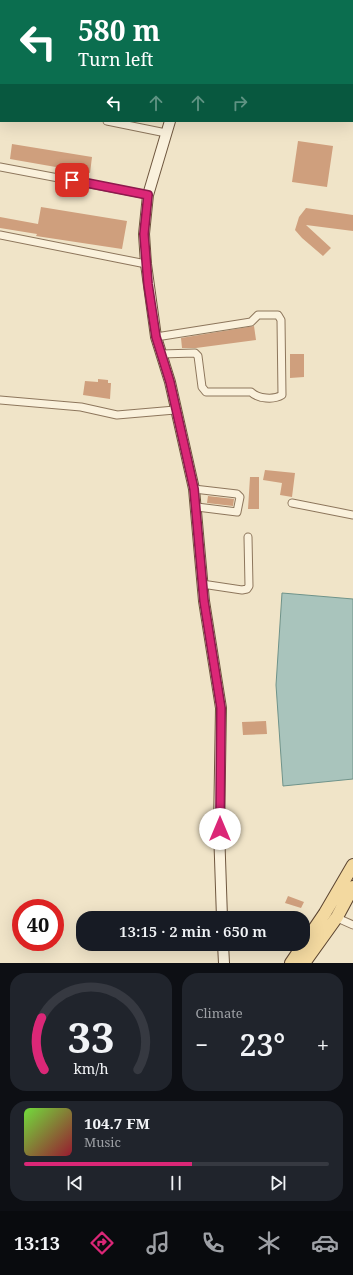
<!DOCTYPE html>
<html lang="en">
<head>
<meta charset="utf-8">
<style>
  :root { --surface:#171b24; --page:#20242c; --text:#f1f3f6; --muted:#9ea1a6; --line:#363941; --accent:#db2777 }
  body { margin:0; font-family:"Noto Serif",serif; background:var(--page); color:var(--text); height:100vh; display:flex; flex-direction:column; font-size:15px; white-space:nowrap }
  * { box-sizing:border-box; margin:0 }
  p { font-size:13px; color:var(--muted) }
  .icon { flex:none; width:22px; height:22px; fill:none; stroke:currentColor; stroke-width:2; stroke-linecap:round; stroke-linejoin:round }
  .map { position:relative; height:963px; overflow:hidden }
  .drawer { display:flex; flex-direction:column; gap:10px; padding:10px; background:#0d0f14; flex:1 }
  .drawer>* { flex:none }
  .banner { position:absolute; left:0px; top:0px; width:353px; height:122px; box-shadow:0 4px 16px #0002; background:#0b6e4f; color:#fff; overflow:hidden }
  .speed { position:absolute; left:12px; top:899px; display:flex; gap:8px; font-size:20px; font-weight:700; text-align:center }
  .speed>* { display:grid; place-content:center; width:52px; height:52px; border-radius:50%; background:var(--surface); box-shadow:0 4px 16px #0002; line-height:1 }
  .speed .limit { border:6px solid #d22; background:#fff; color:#111 }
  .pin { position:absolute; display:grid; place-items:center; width:34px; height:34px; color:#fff; margin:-17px; border-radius:8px; box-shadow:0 2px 6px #0006 }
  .me { position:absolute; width:44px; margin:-22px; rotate:0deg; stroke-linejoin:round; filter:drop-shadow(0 0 3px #0008) }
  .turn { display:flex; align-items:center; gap:14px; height:84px; padding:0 12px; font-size:18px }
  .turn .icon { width:52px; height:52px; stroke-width:2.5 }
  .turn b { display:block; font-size:28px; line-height:34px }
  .lanes { display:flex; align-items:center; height:38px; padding:0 12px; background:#0003; justify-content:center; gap:20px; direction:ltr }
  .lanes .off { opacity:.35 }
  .big { font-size:30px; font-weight:600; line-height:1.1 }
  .drawer .card { flex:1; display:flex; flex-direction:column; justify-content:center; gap:6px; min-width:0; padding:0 14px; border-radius:16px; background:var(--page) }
  .drawer .dial { align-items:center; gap:0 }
  .dial svg { height:104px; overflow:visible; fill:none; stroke:var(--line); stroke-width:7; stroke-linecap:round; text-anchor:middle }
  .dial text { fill:var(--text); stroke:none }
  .song { display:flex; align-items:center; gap:12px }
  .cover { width:48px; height:48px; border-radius:6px; background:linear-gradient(135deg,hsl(100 70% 55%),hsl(350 70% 35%)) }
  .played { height:4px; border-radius:2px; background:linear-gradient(90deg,var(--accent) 55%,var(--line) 55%) }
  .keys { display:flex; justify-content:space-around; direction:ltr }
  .heat { display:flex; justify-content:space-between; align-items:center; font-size:22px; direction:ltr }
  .drawer .tiles { flex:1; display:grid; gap:10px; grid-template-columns:1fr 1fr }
  .card:last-child { grid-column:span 2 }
  .trip { position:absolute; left:76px; top:911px; width:234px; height:40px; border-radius:16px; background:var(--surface); box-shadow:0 4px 16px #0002; font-weight:600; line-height:40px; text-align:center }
  .tabs { display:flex; height:64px; justify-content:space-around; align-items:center; background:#090b0e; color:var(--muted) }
  .tabs .icon { width:28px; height:28px }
  .tabs .current { color:var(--accent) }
  .tabs b { font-size:18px; color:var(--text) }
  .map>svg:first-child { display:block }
  .water { fill:#a9c4bc; stroke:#6f938a }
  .building { fill:#cf9f7d }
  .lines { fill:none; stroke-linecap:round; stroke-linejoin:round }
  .street-casing { stroke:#8d765c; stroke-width:9 }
  .secondary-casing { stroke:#6f573f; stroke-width:12 }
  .primary-casing { stroke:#5b4430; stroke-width:14 }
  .street { stroke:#faf1dc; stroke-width:7 }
  .secondary { stroke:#faf1dc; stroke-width:10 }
  .primary { stroke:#f3d9a0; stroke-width:12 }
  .route-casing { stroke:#8e194d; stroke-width:10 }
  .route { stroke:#db2777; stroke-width:7 }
</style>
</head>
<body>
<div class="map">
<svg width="353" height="963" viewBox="0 0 353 963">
  <rect width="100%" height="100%" fill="#f0e4c8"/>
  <!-- water -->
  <path class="water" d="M282,593L353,599V779L283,786L276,685Z"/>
  <!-- building -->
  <path class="building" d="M298,141L333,146L327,187L292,182Z
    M12,144L92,157L90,173L10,159Z
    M41,207L127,221L122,249L36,236L37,234L0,228V217L38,224Z
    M306,208L353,215V231L306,225L331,248L323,256L302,238L295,230L299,217Z
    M254,326L256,340L196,348H182L181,338Z
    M290,354H304V377L290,378Z
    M98,379L108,380V383H111L110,399L83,395L85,381L98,382Z
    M265,470L295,473L292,497L280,495L282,483L263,480Z
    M250,477H259V509H248Z
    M208,496L234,499L233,506L207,503Z
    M266,721L267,734L243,735L242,722Z
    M288,896L304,902L301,908L285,903Z"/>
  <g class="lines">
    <!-- street casing -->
    <g class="street-casing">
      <path id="street" d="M253,1L255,0
        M107,121L166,133
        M0,167L148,195
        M0,235L146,264
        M156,337L251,322L258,315H278L281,320L282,395C274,400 258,399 251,392H206L202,387L198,356L195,353L161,354
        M0,400L81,407L117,415L175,410
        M194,489L237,494L240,497L237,512L197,507
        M292,503L353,515
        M202,584L242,590L247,589L249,586L248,537
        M335,917L353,925"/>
    </g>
    <!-- secondary casing -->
    <g class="secondary-casing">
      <path id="secondary" d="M165,1L166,0
        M170,121L148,195L144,234L146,264L156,337L170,382L194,489L204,601L221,708L219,829L222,918
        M223,944L224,963"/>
    </g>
    <!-- primary casing -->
    <g class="primary-casing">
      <path id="primary" d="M291,963L325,913L353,865
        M304,963L337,917L353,887"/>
    </g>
    <!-- street -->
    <use href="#street" class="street"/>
    <!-- secondary -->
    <use href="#secondary" class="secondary"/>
    <!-- primary -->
    <use href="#primary" class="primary"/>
  </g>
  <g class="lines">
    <!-- route casing -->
    <g class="route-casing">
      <path id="route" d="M72,180L148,195L144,234L148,284L156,337L170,382L194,489L204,601L221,708L220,829"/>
    </g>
    <!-- route -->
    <use href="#route" class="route"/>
  </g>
</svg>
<div class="speed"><div class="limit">40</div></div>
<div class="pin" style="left:72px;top:180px;background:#d93025"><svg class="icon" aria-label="arrive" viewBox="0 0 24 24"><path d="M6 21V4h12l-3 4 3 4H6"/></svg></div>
<svg class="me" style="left:220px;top:829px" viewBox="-20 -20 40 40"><circle r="19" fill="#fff"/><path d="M0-13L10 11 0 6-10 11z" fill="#db2777"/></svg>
<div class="trip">13:15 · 2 min · 650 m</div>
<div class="banner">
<div class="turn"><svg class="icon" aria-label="left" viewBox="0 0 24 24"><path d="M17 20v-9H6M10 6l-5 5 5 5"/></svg><div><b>580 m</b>Turn left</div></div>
<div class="lanes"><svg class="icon" aria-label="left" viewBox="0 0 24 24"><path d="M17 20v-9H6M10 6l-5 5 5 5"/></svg><svg class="icon off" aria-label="ahead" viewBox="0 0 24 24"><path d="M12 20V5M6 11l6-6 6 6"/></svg><svg class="icon off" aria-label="ahead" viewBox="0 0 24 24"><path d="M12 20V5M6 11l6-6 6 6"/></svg><svg class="icon off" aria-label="right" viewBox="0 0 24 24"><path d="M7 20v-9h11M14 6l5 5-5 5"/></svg></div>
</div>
</div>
<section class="drawer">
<div class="tiles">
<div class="card dial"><svg viewBox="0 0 100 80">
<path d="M14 69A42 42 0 1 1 86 69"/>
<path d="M14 69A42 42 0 0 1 12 29" stroke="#db2777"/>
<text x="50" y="56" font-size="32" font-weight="700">33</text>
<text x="50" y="72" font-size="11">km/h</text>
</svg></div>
<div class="card"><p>Climate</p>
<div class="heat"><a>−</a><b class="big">23°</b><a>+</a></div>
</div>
<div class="card">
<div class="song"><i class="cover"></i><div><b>104.7 FM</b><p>Music</p></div></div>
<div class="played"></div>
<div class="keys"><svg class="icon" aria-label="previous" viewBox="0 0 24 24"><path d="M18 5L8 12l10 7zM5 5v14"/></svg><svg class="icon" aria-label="pause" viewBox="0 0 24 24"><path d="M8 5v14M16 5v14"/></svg><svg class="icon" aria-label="next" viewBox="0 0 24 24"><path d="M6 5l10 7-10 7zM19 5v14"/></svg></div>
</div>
</div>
</section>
<nav class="tabs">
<b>13:13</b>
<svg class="icon current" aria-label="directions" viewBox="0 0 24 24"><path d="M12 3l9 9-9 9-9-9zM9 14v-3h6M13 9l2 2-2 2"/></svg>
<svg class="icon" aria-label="music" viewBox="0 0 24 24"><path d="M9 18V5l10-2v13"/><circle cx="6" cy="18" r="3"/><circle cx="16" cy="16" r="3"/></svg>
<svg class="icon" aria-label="phone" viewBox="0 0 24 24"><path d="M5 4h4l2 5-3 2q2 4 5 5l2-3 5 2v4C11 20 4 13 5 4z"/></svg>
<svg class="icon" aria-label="climate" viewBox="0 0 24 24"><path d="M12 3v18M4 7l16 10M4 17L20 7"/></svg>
<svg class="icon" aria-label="car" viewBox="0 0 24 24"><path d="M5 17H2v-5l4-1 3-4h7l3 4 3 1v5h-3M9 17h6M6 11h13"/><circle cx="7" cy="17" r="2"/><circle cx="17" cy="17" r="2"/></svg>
</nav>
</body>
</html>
